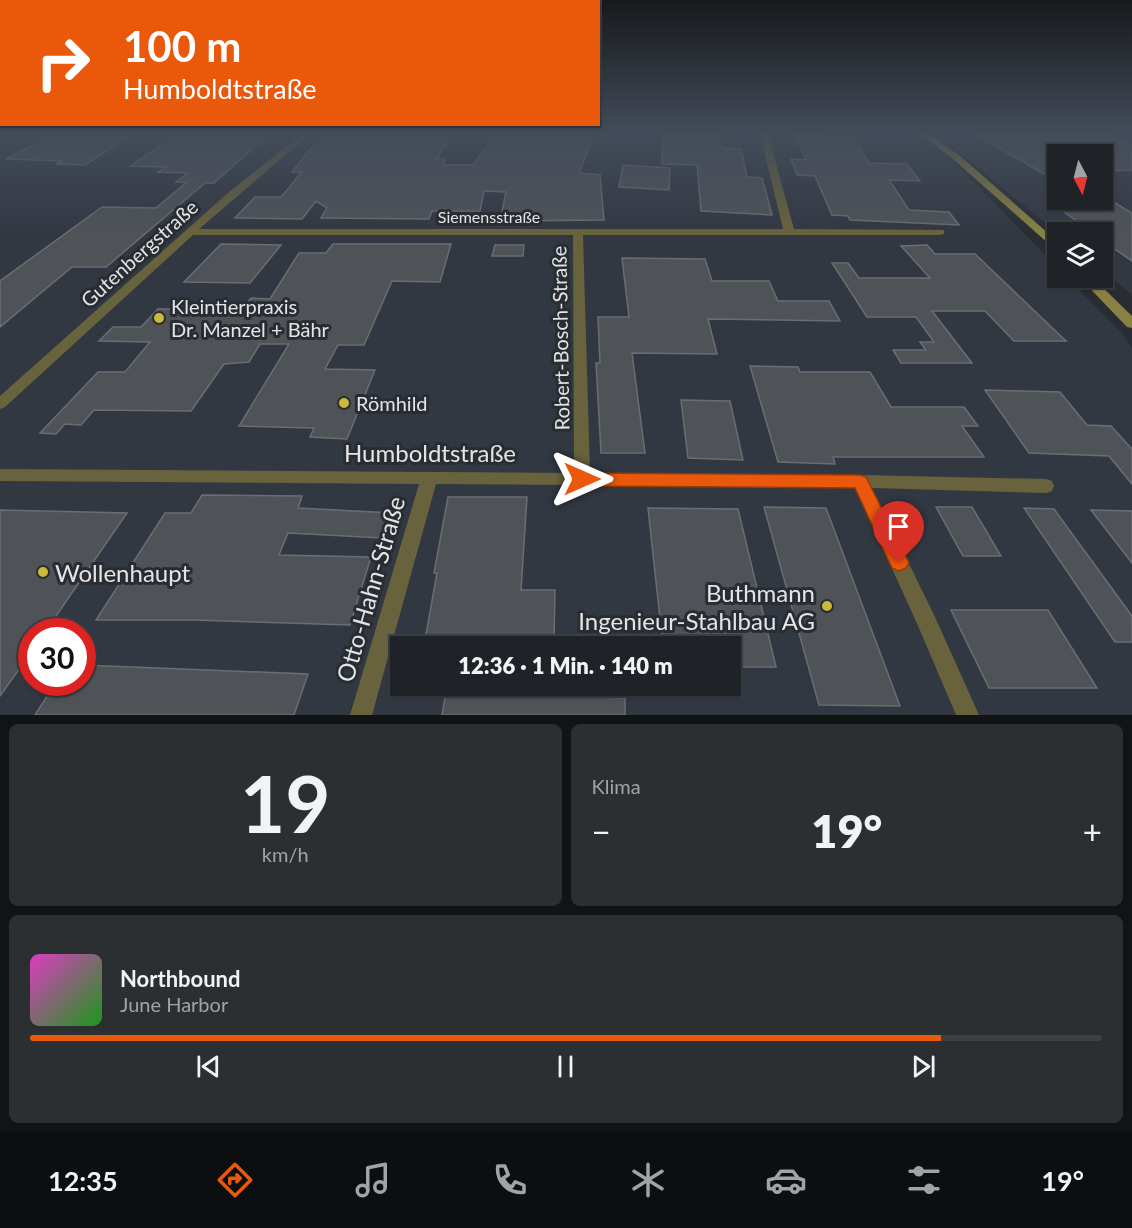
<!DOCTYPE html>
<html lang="de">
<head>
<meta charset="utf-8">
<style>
  :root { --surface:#1f2226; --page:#2c2f32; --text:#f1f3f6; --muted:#a1a4a7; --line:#3c3f43; --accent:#ea580c }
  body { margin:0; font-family:Lato,sans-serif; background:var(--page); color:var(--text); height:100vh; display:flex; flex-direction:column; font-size:22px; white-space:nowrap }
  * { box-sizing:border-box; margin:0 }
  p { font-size:20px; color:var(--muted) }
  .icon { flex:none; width:33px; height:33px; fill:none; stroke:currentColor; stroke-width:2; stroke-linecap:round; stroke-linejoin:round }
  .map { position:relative; height:715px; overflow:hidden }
  .side { display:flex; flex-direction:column; gap:9px; padding:9px; background:#111315; flex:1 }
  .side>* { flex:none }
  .banner { position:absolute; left:0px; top:0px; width:600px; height:126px; box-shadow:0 2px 4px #0004,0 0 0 2px var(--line); background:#ea580c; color:#fff; overflow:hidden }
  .needle { width:39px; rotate:173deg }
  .tools { position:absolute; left:1047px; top:144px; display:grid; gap:12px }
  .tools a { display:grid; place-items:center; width:66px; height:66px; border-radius:0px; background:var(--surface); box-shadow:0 2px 4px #0004,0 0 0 2px var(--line); font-size:30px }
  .speed { position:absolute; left:18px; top:618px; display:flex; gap:12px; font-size:30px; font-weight:700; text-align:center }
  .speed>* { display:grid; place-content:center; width:78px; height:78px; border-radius:50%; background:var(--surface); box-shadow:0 2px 4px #0004,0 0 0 2px var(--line); line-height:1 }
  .speed .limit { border:9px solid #d22; background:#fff; color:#111 }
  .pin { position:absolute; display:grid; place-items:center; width:51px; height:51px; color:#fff; margin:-62px -26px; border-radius:50% 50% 50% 0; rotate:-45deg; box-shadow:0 0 6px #0007 }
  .pin .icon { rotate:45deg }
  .me { position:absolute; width:66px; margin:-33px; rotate:90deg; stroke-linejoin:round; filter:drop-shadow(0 0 4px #0008) }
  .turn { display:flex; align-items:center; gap:21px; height:126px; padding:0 24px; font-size:27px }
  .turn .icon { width:78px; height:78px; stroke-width:2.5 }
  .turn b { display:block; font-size:42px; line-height:51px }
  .big { font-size:45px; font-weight:800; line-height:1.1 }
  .side .card { flex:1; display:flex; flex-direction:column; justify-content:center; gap:9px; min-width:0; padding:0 21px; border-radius:9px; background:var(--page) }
  .side .dial { align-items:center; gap:0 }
  .dial b { font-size:78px; line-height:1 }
  .song { display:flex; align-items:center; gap:18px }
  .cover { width:72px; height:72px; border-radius:9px; background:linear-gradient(135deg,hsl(310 70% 55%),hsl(120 70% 35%)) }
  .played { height:6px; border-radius:3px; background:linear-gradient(90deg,var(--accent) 85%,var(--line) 85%) }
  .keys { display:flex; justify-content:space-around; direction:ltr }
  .heat { display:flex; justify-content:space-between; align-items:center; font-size:33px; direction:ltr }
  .side .tiles { flex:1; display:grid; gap:9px; grid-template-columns:1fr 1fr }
  .card:last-child { grid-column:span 2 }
  .trip { position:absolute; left:390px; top:636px; width:351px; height:60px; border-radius:0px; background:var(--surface); box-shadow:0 2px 4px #0004,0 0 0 2px var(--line); font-weight:800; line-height:60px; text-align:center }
  .dock { display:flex; height:96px; justify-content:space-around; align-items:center; background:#0c0e0f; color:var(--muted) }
  .dock .icon { width:42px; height:42px }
  .dock .current { color:var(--accent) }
  .dock b { font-size:27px; color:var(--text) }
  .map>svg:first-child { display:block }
  .built { fill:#323842; fill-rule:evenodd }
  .building { fill:#4f5358; stroke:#6a6e73; stroke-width:1.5 }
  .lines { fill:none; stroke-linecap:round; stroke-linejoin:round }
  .street { fill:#68633d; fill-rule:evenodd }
  .secondary { fill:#898142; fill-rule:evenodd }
  .route { fill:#ea580c; stroke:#983908; stroke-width:1.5 }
  .poi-dot { fill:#caba3a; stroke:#292d32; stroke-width:2 }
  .labels { text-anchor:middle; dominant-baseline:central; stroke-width:6; stroke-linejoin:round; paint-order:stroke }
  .far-street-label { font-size:16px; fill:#e2e4e7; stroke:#292d32 }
  .street-label { font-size:20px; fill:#e2e4e7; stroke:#292d32 }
  .poi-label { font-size:20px; fill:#e2e4e7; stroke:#292d32; text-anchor:start }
  .near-street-label { font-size:24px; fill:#e2e4e7; stroke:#292d32 }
  .near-poi-label { font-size:24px; fill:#e2e4e7; stroke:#292d32; text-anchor:start }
</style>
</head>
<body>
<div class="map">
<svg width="1132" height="715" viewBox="0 0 1132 715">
  <rect width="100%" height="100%" fill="#292d32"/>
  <!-- built -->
  <path class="built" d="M0,134H919L945,153L1057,267L1058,278H1067L1123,334L1132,348V715H0ZM32,632H82V682H32ZM400,646H730V686H400Z
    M932,134H1132V295L1103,270L1102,232L1057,233L964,156ZM1058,154H1102V200H1058Z"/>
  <!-- building -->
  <path class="building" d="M56,134H133L85,165L56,164L62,161L6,159Z
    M177,134H269L214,183H205L106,267H72L0,327V281L102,207L156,208L187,182H176L188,173L158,172L166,167L130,166Z
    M330,134L450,138L436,159H445L443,165H473L496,134H595L579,173L600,175L604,220L500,221L506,192L484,191L480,211H432L429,219L321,218L327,208L316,201L302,219L235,218L255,197H281L302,172H292L310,149Z
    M663,134H719L721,148L741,149L747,177L762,178L772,215L701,211L697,165L662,164Z
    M975,134H1107L1132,145V170L1102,171V154H1058V173L1044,174Z
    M795,135L853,137L869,163L907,164L920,181L889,180L909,210L949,212L959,225L850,220L848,216L832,215L815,176L797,175L791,159L806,160Z
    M623,165L670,168L669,190L619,187Z
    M1102,195L1132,213V261L1102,240V232H1092L1057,207H1095L1085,200H1102Z
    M221,244L281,245L250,283L184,282Z
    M333,244H451L440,282L392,281L364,345H338L325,369L375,370L347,439L310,437L314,428L239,426L289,344H260L249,362L224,364L191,411L94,410L81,425L65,424L56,434L40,433L98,372H125L150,342L99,341L113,327H141L158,309H175L177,306L244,307L251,298L270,299L299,253H326Z
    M495,245H524L523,256H492Z
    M927,245L935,254H975L1066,341H1014L985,311H932L972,363H901L893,350H926L920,342H934L916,317H867L832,263H848L859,278H930L901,246Z
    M622,258L705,259L712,281H769L778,301H829L840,321L708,319L717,354L632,353L645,453H601L596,363H600L598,317H629Z
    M750,366L798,367L800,372H870L891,407H964L978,426H962L984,457H833L835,464L778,462Z
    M985,390L1060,392L1087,425L1111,426L1132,449V484L1109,456L1029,453Z
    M681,400L730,401L743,460L688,458Z
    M202,495L302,496L298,508L392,513L383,538L288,533L279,555L371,557L350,625L193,620H96L165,513H191Z
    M448,497H527L521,590H555L554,640H425L437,573H434Z
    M764,507L826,508L900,706L819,705Z
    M936,507H972L1001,556H963Z
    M648,508L738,509L776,667H730V646H663Z
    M1024,508L1054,509L1132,616V642H1115Z
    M0,510L127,513L45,632H32V651L0,696Z
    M1091,510L1132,511V563Z
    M951,610H1048L1097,688H989Z
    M82,665L308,674L294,715H35L56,682H82Z
    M446,691L625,698V715H442Z"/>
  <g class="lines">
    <!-- street -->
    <path class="street" d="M302,134H310L199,229H783L760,134H768L794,229L944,230V234L940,235H583L590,473L860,475L1046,479L1052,481L1054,486L1052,491L1046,493L872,488L935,617L979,715H956L919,628L855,487L436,484L372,715H350L419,484L0,481V469L574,473L573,235H193L5,407L0,409V396L229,192Z"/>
    <!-- secondary -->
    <path class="secondary" d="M920,134H929L959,155L1058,242V252L953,159Z
      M1080,278H1093L1132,316V328L1127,327Z"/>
  </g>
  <!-- sky -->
  <linearGradient id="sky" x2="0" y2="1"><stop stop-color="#17191c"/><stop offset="0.57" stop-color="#434c5a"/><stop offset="1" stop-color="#434c5a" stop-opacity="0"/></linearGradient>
  <rect width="1132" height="234" fill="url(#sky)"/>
  <!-- route -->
  <path class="route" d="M582,473L860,475L866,477L909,563L906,568L899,571L892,568L855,488L582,486L576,484L573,479L576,475Z"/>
  <!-- markers -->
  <g class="poi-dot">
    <circle cx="159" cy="318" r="6"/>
    <circle cx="344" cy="403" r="6"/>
    <circle cx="43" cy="572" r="6"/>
    <circle cx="827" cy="606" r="6"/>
  </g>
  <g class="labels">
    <!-- far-street labels -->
    <g class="far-street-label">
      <text x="489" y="216">Siemensstraße</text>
    </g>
    <!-- street labels -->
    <g class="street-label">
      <text transform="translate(139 253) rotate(-42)">Gutenbergstraße</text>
      <text transform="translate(560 338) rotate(-91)">Robert-Bosch-Straße</text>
    </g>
    <!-- poi labels -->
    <g class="poi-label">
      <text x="171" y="306">Kleintierpraxis<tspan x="171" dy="23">Dr. Manzel + Bähr</tspan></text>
      <text x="356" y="403">Römhild</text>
    </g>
    <!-- near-street labels -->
    <g class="near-street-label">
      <text x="430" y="452">Humboldtstraße</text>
      <text transform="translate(370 589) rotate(-74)">Otto-Hahn-Straße</text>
    </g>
    <!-- near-poi labels -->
    <g class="near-poi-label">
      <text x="55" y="572">Wollenhaupt</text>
      <text x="815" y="592" text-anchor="end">Buthmann<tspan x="815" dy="28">Ingenieur-Stahlbau AG</tspan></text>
    </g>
  </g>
</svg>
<div class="tools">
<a><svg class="needle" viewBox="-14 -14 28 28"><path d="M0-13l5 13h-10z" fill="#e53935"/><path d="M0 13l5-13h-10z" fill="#a1a4a7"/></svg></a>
<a><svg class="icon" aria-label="layers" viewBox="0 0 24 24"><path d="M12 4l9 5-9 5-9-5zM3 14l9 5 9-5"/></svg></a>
</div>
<div class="speed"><div class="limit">30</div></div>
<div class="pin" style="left:899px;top:563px;background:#d93025"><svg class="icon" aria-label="arrive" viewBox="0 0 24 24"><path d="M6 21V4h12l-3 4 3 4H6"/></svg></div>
<svg class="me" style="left:582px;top:479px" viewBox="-20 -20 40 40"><path d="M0-17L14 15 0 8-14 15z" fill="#ea580c" stroke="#fff" stroke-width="4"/></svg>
<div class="trip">12:36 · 1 Min. · 140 m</div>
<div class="banner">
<div class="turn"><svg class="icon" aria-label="right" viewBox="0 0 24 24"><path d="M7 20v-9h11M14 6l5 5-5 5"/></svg><div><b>100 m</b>Humboldtstraße</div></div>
</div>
</div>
<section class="side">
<div class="tiles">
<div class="card dial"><b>19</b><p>km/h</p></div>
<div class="card"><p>Klima</p>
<div class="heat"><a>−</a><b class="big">19°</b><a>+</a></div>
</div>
<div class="card">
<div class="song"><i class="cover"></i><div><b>Northbound</b><p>June Harbor</p></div></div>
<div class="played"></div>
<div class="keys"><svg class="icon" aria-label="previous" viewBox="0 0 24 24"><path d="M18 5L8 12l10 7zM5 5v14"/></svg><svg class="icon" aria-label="pause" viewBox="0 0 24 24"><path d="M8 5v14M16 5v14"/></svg><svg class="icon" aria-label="next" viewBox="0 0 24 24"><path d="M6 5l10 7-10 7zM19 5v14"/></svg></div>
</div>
</div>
</section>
<nav class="dock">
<b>12:35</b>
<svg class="icon current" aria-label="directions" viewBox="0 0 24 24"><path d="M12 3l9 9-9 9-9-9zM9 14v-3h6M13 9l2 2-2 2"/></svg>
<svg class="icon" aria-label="music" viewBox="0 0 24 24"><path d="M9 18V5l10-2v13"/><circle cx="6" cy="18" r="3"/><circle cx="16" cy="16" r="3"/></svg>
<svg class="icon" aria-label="phone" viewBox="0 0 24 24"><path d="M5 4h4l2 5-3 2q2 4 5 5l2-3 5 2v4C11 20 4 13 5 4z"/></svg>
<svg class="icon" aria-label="climate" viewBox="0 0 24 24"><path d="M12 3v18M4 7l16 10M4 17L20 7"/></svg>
<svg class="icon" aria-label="car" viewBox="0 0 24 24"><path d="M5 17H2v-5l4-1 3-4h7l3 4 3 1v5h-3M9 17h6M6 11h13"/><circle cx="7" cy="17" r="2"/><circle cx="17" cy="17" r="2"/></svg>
<svg class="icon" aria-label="filters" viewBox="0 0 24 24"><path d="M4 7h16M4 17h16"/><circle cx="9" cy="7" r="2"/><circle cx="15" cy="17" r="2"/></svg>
<b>19°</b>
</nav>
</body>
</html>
